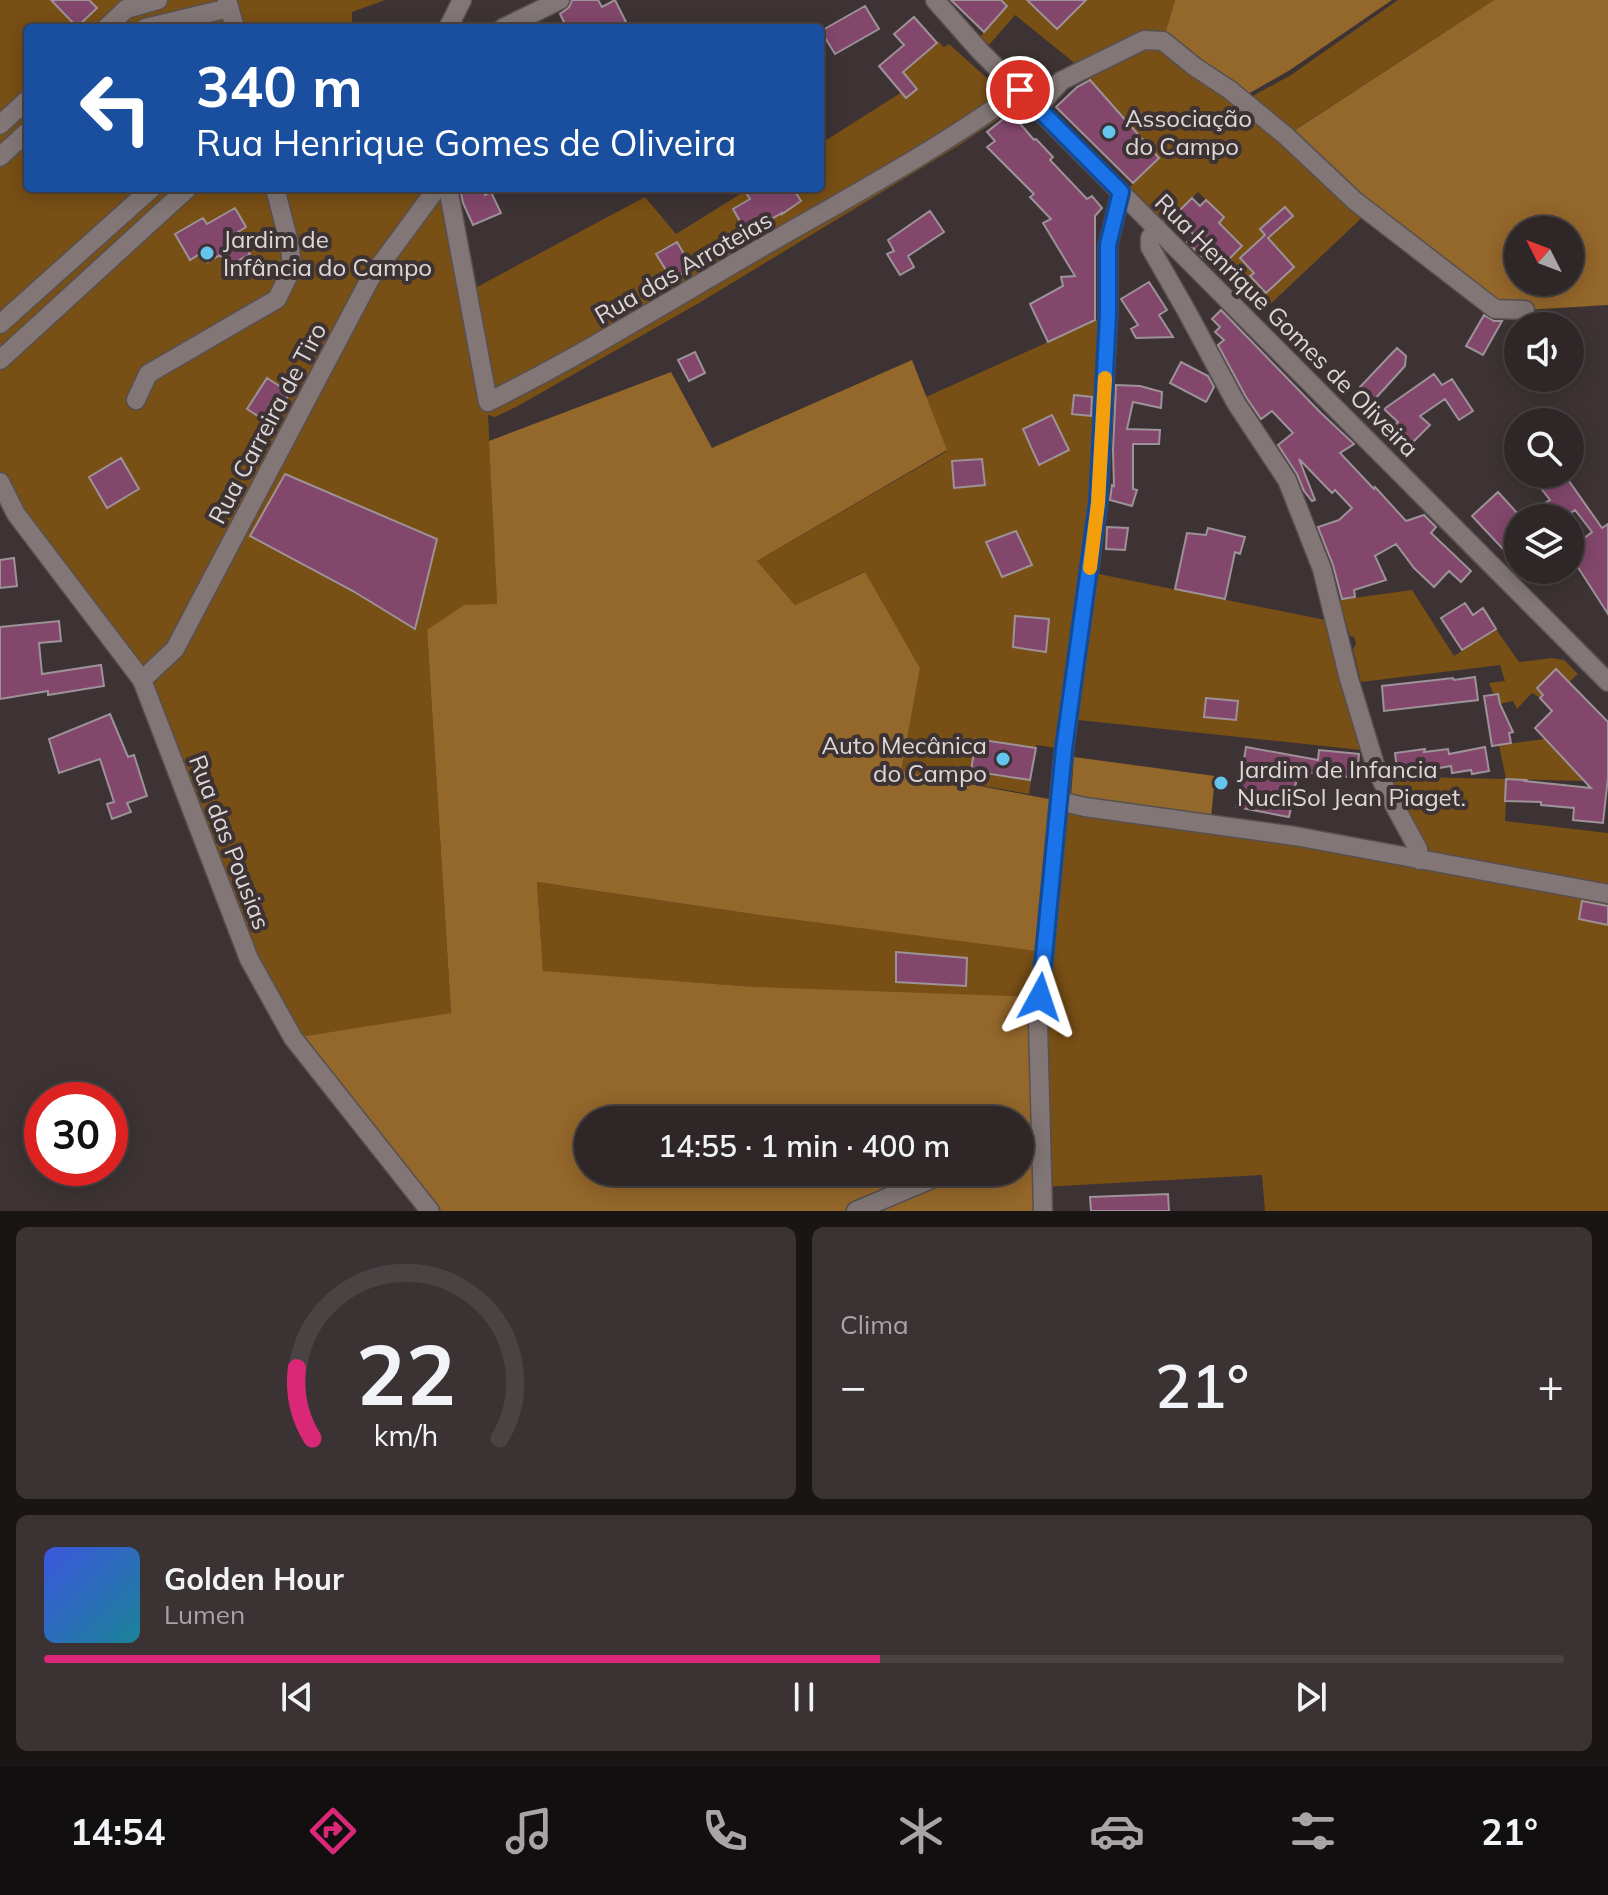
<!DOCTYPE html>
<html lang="pt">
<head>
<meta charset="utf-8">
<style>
  :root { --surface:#2e2627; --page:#3a3233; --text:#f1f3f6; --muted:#a7a5a7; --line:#494344; --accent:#db2777 }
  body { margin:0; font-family:Mulish,sans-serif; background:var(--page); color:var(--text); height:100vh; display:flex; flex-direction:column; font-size:30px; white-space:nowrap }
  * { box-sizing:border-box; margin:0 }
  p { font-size:26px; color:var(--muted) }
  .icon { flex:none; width:44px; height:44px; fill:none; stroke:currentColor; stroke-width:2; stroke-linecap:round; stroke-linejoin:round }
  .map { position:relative; height:1211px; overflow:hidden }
  .side { display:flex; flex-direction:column; gap:16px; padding:16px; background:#191515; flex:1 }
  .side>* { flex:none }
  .hud { position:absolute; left:24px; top:24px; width:800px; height:168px; border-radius:8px; box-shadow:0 4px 20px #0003,0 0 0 2px var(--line); background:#1a4fa0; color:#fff; overflow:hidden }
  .needle { width:52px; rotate:312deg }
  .controls { position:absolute; left:1504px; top:216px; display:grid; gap:16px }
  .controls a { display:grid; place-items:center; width:80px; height:80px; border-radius:50%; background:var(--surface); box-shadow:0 4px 20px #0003,0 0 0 2px var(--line); font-size:40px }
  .speed { position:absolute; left:24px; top:1082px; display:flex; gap:16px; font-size:40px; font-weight:700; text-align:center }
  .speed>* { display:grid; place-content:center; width:104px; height:104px; border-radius:50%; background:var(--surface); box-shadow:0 4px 20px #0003,0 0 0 2px var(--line); line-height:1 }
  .speed .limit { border:12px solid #d22; background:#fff; color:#111 }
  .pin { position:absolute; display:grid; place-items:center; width:68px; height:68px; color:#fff; margin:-34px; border:4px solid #fff; border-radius:50%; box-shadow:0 2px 8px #0007 }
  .me { position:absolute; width:88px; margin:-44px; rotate:5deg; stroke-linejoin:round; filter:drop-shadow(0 0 6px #0008) }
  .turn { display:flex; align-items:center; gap:28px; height:168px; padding:0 40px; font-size:36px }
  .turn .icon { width:104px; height:104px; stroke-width:2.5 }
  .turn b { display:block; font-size:56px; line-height:68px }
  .big { font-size:60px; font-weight:600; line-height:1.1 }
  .side .card { flex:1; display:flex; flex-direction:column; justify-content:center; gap:12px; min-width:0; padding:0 28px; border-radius:12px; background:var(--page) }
  .side .dial { align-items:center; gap:0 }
  .dial svg { height:208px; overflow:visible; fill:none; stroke:var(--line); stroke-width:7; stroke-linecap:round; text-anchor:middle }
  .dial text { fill:var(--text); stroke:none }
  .song { display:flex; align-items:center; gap:24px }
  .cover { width:96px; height:96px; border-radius:12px; background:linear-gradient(135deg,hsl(230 70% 55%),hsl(190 70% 35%)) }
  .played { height:8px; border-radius:4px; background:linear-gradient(90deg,var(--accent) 55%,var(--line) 55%) }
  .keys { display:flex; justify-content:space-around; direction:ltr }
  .heat { display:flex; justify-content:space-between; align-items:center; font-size:44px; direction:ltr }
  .side .tiles { flex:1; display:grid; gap:16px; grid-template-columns:1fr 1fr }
  .card:last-child { grid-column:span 2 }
  .trip { position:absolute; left:574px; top:1106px; width:460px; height:80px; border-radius:40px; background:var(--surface); box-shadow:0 4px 20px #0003,0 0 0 2px var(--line); font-weight:600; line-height:80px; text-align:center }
  .tab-bar { display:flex; height:128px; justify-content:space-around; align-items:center; background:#120f10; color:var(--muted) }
  .tab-bar .icon { width:56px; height:56px }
  .tab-bar .selected { color:var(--accent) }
  .tab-bar b { font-size:36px; color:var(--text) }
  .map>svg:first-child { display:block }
  .green { fill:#784f15 }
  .forest { fill:#94672b; fill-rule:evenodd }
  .building { fill:#83476c; stroke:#9c9297; stroke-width:2 }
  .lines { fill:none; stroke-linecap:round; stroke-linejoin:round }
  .minor-casing { stroke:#585050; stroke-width:21 }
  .minor { stroke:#827676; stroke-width:18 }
  .route-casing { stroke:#114b97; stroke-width:20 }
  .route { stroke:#1a73e8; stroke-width:14 }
  .slow { stroke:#f59e0b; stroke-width:14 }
  .poi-dot { fill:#64c5ee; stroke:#3d3334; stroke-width:3 }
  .labels { text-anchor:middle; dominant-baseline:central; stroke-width:8; stroke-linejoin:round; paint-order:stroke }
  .poi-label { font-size:24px; fill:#ddd7d7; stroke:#3d3334; text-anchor:start }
  .street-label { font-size:24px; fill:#ddd7d7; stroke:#3d3334 }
</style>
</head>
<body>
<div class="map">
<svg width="1608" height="1211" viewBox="0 0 1608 1211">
  <rect width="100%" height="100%" fill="#3d3334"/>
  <!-- green -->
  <path class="green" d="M0,0H385L352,12V28H28V188H448L475,288L645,197L676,234L750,188H820V144L902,92L907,98L917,89L903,72L938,41L944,47L949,44L1018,106L958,146L699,303L516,407L495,417L488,415L497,604L427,630L451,1014L293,1038L249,959L142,680L0,482Z
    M1001,0H1175L1163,41L1369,211L1260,314L1217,271L1242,246L1219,223L1224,217L1198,192L1166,223L1130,187L1159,158L1072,61L1015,15L989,45L980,37L1007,6Z
    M1398,0H1494L1290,133L1247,99L1291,75Z
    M1108,315L1089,572L1335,622L1370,751L1069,719L1064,749L1036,745V748L976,739L971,771L1031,780L1029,794L900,771L920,668L864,572L795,605L757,561L947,451L926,397Z
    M1412,590L1454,656L1496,629L1519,662L1552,658L1564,660L1578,674L1569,682L1557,670L1540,698L1532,693L1517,709L1513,701L1500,704L1498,694L1494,695L1489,683L1505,681L1500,665L1361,682L1353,649L1356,644L1354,637L1350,636L1339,600Z
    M1545,739L1584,781L1507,779L1505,821L1608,833V1211H1265L1262,1175L1042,1187L1038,1023L755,987L543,972L537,882L759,915L1035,950L1059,801L1419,859L1378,774L1409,777L1506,779L1499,745Z"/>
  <!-- forest -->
  <path class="forest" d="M1175,0H1392L1290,70L1243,97L1163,41Z
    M1494,0H1608V305L1525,310L1495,309L1286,136ZM1518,230H1570V282H1518Z
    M912,360L947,450L757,561L795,605L865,572L920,668L901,771L1059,801L1044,952L759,915L537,882L543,971L755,987L1040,997L1043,1211H419L293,1038L451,1013L427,630L464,605L497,604L489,441L671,372L712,448ZM588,1120H1020V1172H588Z
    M1074,757L1215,776L1211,818L1071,796Z"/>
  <!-- building -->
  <path class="building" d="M51,0H89L97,8L77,27Z
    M572,0H598L602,7L615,0L629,28H567L560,14L569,7Z
    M951,0H1001L1007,6L984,32Z
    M1027,0H1086L1057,29Z
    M865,6L879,29L835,54L821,31Z
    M914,17L937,43L903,72L917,89L906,98L879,66L904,45L894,34Z
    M1090,80L1159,158L1133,183L1056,107L1077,87Z
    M1011,113L1034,140L1036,139L1053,157L1050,160L1087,199L1092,196L1102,208L1095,216V320L1048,342L1030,304L1063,286L1061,277L1075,276L1043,223L1051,219L1030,197L1034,194L987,147L995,141L987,132Z
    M460,188H483L485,195L491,192L501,213L473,225L463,203Z
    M743,188H793L801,201L782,214V213L747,233L733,209L750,199Z
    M1192,198L1200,206L1206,200L1224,217L1219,223L1242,246L1217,271L1187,242L1194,235L1175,215Z
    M1285,207L1293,216L1268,238L1294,267L1266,293L1250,276L1254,273L1240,258L1265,235L1260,229Z
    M235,208L246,227L238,232L250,254L227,267L220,255L208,262L203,252L190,260L175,234L203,218L207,224Z
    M930,211L944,232L908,256L914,267L900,275L887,254L894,251L888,240Z
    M677,242L692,268L672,280L656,254Z
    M1149,282L1167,310L1159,315L1173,337L1136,338L1131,329L1138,325L1121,299Z
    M1221,310L1321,413L1354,444L1340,453L1374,489L1375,487L1406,521L1424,515L1436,527L1431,533L1471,571L1461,582L1449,571L1434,587L1414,568L1396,544L1375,556L1386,580L1354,590L1355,597L1342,599L1333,565L1318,527L1339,520L1352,508L1335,490L1332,493L1299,459L1315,500L1312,501L1304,491L1297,474L1278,445L1293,433L1272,411L1261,419L1246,397L1218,345L1224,340L1215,332L1220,327L1212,319Z
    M1484,315L1494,321H1502L1483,355L1466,346Z
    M1397,348L1406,356L1405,366L1374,400L1360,387Z
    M695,352L705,373L689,381L678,360Z
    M1181,362L1208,376L1214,387L1206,402L1170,383Z
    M1434,374L1442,385L1452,379L1473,411L1459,420L1445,399L1420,416L1430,425L1407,448L1390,430L1398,422L1384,409Z
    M267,378L290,393L270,424L247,409Z
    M1116,385L1140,386L1162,392L1161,408L1133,402L1127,429L1160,430L1159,444H1133V489L1137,490L1132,506L1110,500L1112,485L1114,486L1113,450Z
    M1074,395L1092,397L1091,416L1072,414Z
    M1052,415L1069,450L1039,465L1023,429Z
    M121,458L139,489L107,508L89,477Z
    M982,459L985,485L954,488L952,461Z
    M285,474L437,539L415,629L353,591L250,536Z
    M1530,474H1564L1602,528L1608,524V614L1570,555V549L1592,532L1575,510L1564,518H1546L1538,507L1550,500Z
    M1498,492L1518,514V565L1472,516Z
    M1107,527L1128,528L1125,550L1106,549Z
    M1208,528L1245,537L1240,554L1235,552L1225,599L1175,589L1187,533L1206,535Z
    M1016,531L1032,565L1002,577L986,542Z
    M14,558L17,586L0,588V560Z
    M1465,603L1473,615L1483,608L1496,629L1462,650L1441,618Z
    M1015,616L1049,619L1046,652L1013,647Z
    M59,621L61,641L39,643L42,674L101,665L104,686L48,695V691L0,699V627Z
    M1556,669L1608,722V777L1603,823L1573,820L1574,808L1541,805V802L1505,801L1506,779L1526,780L1525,781L1591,788L1535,728L1552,711L1540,698L1543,695L1537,688Z
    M1475,677L1478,700L1384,711L1382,686L1453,678L1454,680Z
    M1498,694L1500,704L1513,732L1509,733L1511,743L1492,746L1484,696Z
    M1206,698L1238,701L1236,720L1204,717Z
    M110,714L128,757L134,755L147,796L127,803L131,812L112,819L107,804L114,802L100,759L59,773L49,739Z
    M976,739L1036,748L1030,780L971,771Z
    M1246,747L1318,760L1319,750L1359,754L1357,778L1304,772L1303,779L1297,778L1289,817L1236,807Z
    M1485,747L1489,771L1472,774L1471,770L1452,773L1451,766L1427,770L1426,767L1397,770L1395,753L1425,749L1424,752L1448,749L1449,754Z
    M1582,901L1608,906V925L1579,919Z
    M896,952L967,958L966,986L896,982Z
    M1168,1194L1169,1211H1091L1090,1197Z"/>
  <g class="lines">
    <!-- minor casing -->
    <g class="minor-casing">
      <path id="minor" d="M227,0L235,28
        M935,0L979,50L1608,682
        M106,28L126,9L158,0
        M145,28L229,8
        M448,28L462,0
        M503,28L560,0
        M1037,108L1061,81L1087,68L1144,40L1163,41L1195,67L1230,90L1286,136L1355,201L1495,309L1525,310
        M0,125L28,99
        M0,157L28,131
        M448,188L488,402C581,356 669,301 759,249C847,198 938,150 1020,90
        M1157,228L1150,238V247L1186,310L1236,403L1287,480L1322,569L1349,679L1376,768L1387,792L1418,849L1420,860
        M0,324L152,188
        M0,360L188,188
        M136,400L148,374L277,299L292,268L290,246L275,188
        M0,482L16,514L142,680L249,959L293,1038L430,1211
        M142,680L175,649L370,279L437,188
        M1059,801L1085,807L1295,836L1608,894
        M1020,1146L1041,1141
        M856,1211L948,1172
        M1043,1211L1038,1023L1064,749L1098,503L1108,315V245L1121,192"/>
    </g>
    <!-- minor -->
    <use href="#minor" class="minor"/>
  </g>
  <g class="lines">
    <!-- route casing -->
    <g class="route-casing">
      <path id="route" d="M1020,90L1121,192L1108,245V315L1098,503L1064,749L1040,997"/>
    </g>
    <!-- route -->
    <use href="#route" class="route"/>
    <!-- slow -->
    <path class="slow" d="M1090,568L1098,503L1105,378"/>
  </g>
  <!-- markers -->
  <g class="poi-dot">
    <circle cx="1109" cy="132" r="8"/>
    <circle cx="207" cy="253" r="8"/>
    <circle cx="1003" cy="759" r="8"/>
    <circle cx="1221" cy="783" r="8"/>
  </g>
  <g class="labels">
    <!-- poi labels -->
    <g class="poi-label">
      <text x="1125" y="118">Associação<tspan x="1125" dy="28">do Campo</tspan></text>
      <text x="223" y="239">Jardim de<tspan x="223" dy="28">Infância do Campo</tspan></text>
      <text x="987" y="745" text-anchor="end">Auto Mecânica<tspan x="987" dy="28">do Campo</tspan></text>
      <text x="1237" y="769">Jardim de Infancia<tspan x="1237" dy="28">NucliSol Jean Piaget.</tspan></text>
    </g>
    <!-- street labels -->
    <g class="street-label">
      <text transform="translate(683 267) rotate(-30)">Rua das Arroteias</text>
      <text transform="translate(1287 325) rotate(45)">Rua Henrique Gomes de Oliveira</text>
      <text transform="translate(267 423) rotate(-62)">Rua Carreira de Tiro</text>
      <text transform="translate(230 842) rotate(69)">Rua das Pousias</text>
    </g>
  </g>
</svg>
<div class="controls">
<a><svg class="needle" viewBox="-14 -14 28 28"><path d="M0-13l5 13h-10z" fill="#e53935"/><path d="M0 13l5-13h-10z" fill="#a7a5a7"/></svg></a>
<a><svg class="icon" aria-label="sound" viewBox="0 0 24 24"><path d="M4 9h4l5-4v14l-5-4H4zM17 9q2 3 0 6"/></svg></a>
<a><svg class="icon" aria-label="search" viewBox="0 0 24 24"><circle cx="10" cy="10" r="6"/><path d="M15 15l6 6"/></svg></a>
<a><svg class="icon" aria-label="layers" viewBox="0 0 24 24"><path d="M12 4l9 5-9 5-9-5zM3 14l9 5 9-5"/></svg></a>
</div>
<div class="speed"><div class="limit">30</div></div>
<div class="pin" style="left:1020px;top:90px;background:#d93025"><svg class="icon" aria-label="arrive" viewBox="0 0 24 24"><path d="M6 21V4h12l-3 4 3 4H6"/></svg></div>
<svg class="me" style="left:1040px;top:997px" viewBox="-20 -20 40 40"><path d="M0-17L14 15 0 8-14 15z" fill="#1a73e8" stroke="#fff" stroke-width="4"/></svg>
<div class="trip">14:55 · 1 min · 400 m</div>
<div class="hud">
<div class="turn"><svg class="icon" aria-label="left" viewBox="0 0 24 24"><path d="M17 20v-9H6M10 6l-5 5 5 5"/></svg><div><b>340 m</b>Rua Henrique Gomes de Oliveira</div></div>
</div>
</div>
<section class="side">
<div class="tiles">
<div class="card dial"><svg viewBox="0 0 100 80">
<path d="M14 69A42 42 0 1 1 86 69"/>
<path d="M14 69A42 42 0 0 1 8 42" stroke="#db2777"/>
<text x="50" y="56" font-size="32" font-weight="700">22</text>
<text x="50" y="72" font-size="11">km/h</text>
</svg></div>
<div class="card"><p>Clima</p>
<div class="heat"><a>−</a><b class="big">21°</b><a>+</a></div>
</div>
<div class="card">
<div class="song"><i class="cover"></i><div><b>Golden Hour</b><p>Lumen</p></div></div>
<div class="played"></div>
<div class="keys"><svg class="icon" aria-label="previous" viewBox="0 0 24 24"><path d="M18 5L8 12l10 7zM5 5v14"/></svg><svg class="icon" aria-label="pause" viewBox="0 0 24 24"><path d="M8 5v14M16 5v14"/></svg><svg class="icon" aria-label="next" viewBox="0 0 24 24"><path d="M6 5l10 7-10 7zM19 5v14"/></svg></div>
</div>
</div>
</section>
<nav class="tab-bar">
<b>14:54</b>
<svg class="icon selected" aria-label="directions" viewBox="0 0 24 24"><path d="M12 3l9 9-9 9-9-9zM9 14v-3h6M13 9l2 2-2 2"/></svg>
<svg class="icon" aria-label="music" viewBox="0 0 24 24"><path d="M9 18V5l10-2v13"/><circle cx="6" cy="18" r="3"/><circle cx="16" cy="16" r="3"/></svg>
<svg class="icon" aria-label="phone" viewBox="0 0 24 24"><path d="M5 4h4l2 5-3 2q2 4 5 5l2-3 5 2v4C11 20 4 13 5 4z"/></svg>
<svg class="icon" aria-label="climate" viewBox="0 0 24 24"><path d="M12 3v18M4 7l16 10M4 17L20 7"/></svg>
<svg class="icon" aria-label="car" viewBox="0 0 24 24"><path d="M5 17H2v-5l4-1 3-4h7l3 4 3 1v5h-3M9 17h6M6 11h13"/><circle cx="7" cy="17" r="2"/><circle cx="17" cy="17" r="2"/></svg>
<svg class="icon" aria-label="filters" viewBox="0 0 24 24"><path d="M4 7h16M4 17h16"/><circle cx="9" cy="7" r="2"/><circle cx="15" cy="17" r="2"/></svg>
<b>21°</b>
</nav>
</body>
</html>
